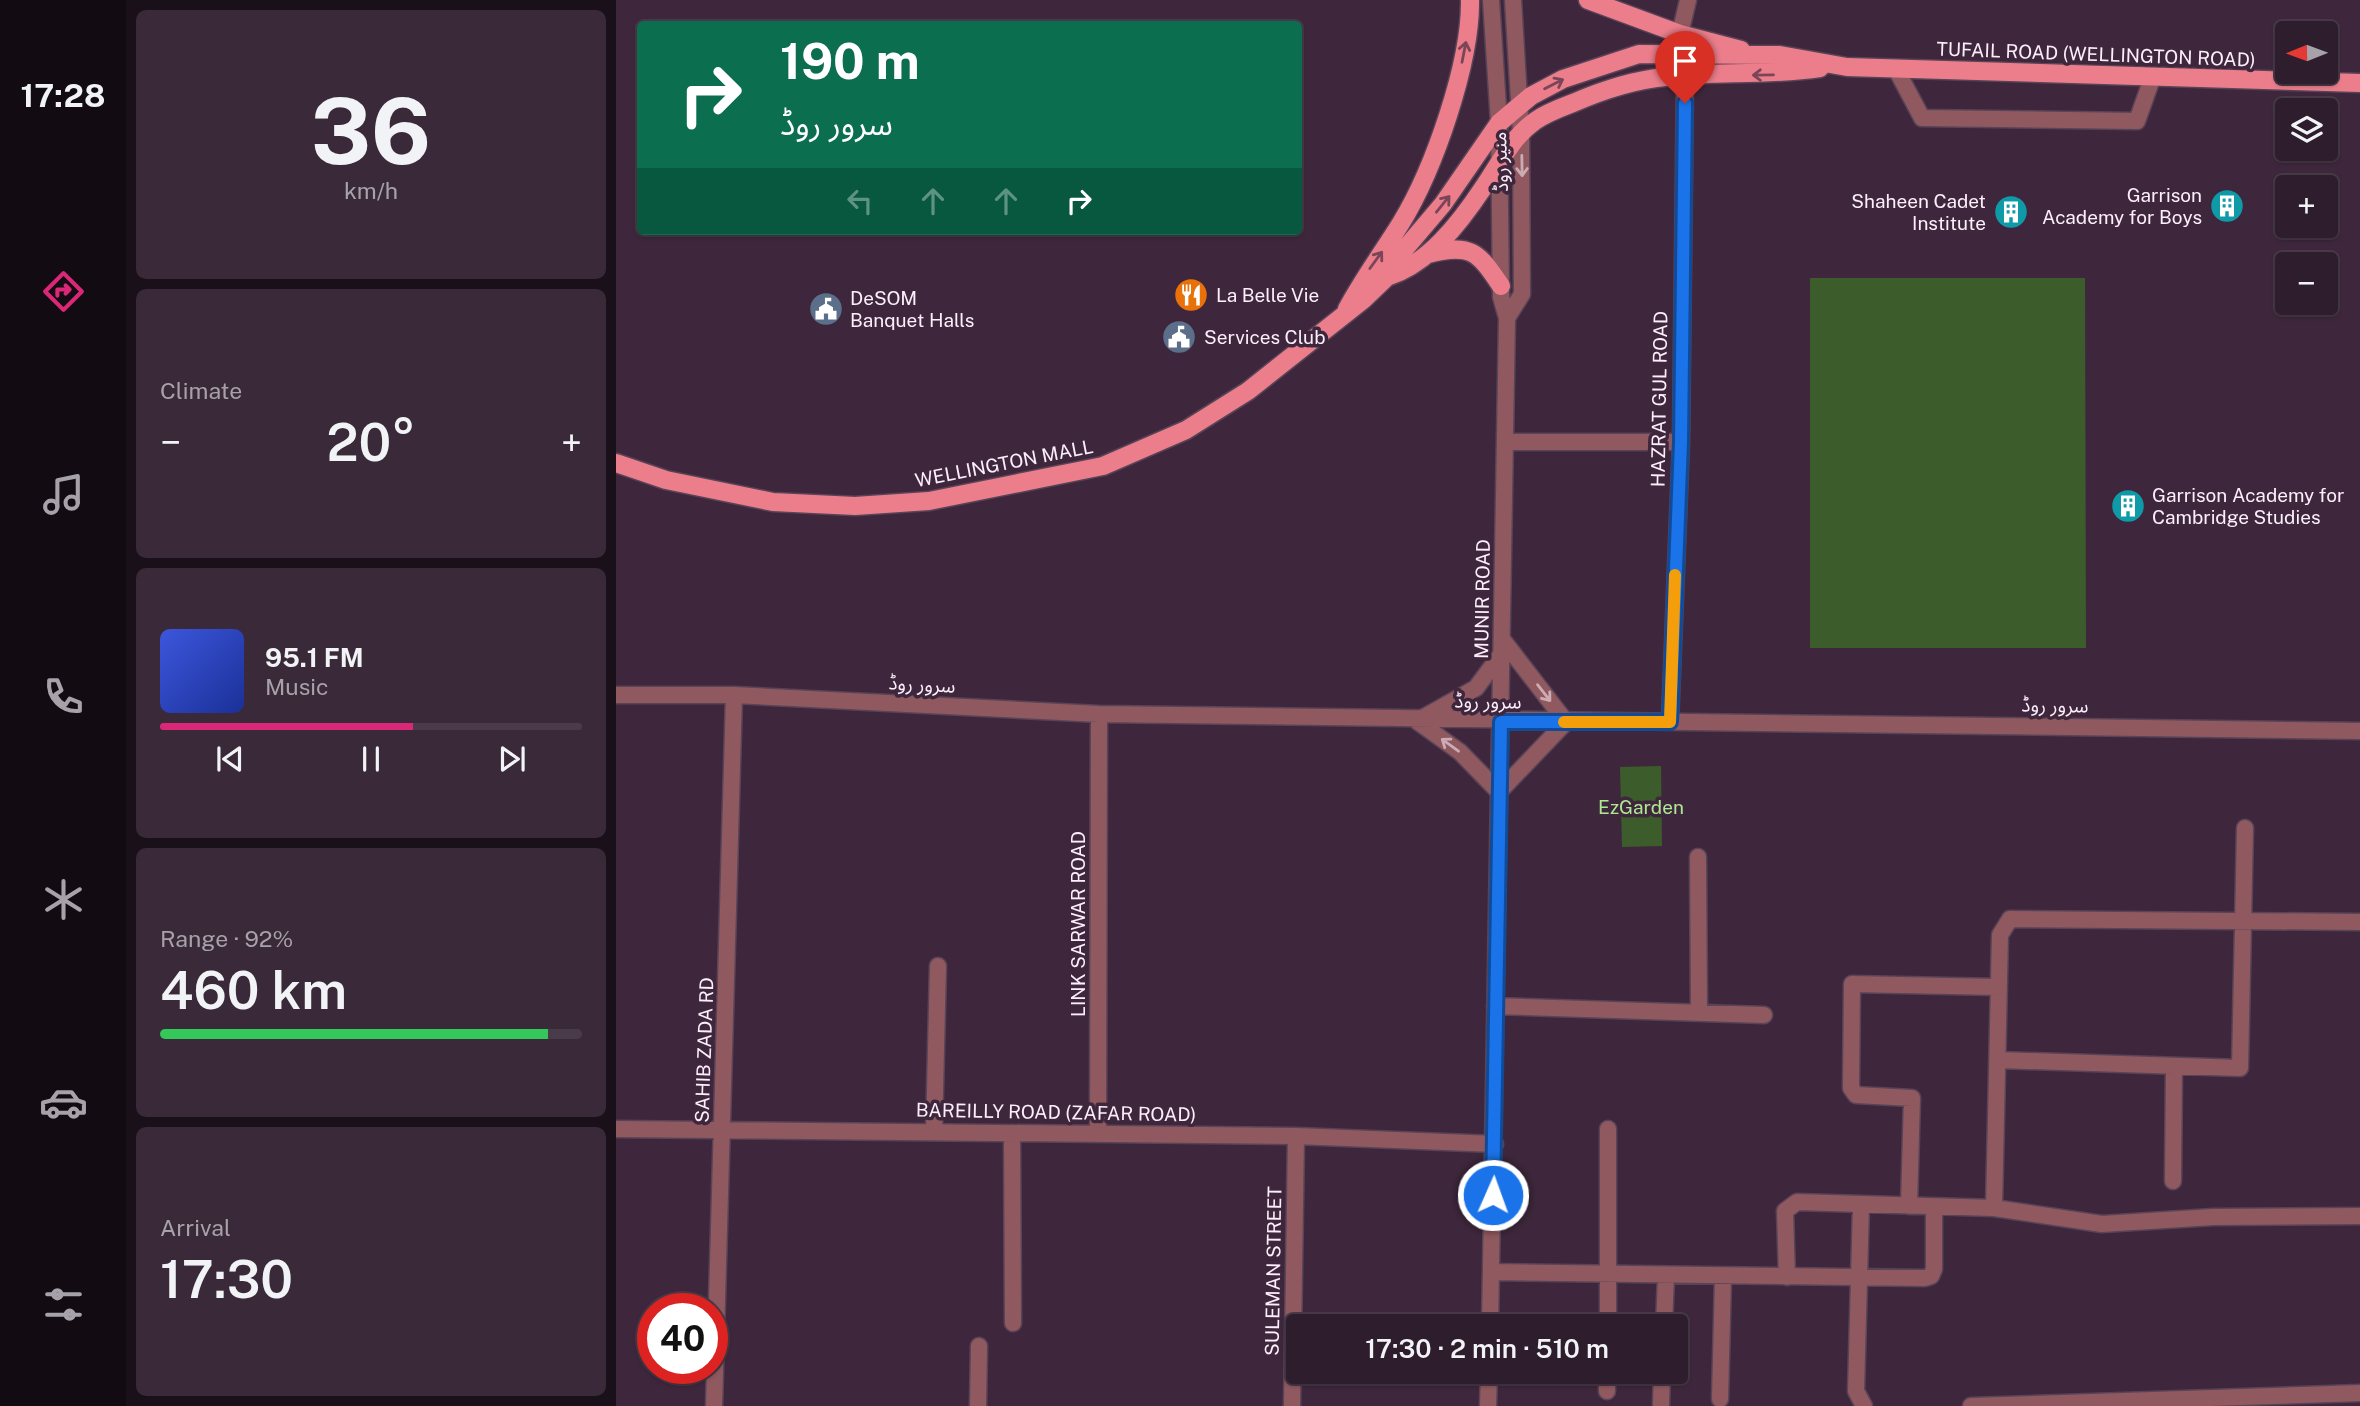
<!DOCTYPE html>
<html lang="en">
<head>
<meta charset="utf-8">
<style>
  :root { --surface:#2e1d2d; --page:#3a2a39; --text:#f1f3f6; --muted:#a7a2aa; --line:#493b49; --accent:#db2777 }
  body { margin:0; font-family:"Public Sans","Noto Sans Arabic",sans-serif; background:var(--page); color:var(--text); height:100vh; display:flex; flex-direction:column; font-size:26px; white-space:nowrap }
  * { box-sizing:border-box; margin:0 }
  p { font-size:23px; color:var(--muted) }
  .icon { flex:none; width:38px; height:38px; fill:none; stroke:currentColor; stroke-width:2; stroke-linecap:round; stroke-linejoin:round }
  .map { position:relative; flex:1; overflow:hidden }
  .details { display:flex; flex-direction:column; gap:10px; padding:10px; background:#191019; width:490px }
  .details>* { flex:none }
  .top-card { position:absolute; left:21px; top:21px; width:665px; height:214px; border-radius:7px; box-shadow:0 2px 5px #0004,0 0 0 2px var(--line); background:#0b6e4f; color:#fff; overflow:hidden }
  .needle { width:46px; rotate:269deg }
  .buttons { position:absolute; left:1659px; top:21px; display:grid; gap:14px }
  .buttons a { display:grid; place-items:center; width:63px; height:63px; border-radius:7px; background:var(--surface); box-shadow:0 2px 5px #0004,0 0 0 2px var(--line); font-size:35px }
  .speed { position:absolute; left:21px; top:1293px; display:flex; gap:14px; font-size:35px; font-weight:700; text-align:center }
  .speed>* { display:grid; place-content:center; width:91px; height:91px; border-radius:50%; background:var(--surface); box-shadow:0 2px 5px #0004,0 0 0 2px var(--line); line-height:1 }
  .speed .limit { border:10px solid #d22; background:#fff; color:#111 }
  .pin { position:absolute; display:grid; place-items:center; width:60px; height:60px; color:#fff; margin:-72px -30px; border-radius:50% 50% 50% 0; rotate:-45deg; box-shadow:0 0 7px #0007 }
  .pin .icon { rotate:45deg }
  .me { position:absolute; width:77px; margin:-38px; rotate:2deg; stroke-linejoin:round; filter:drop-shadow(0 0 5px #0008) }
  .turn { display:flex; align-items:center; gap:24px; height:147px; padding:0 28px; font-size:32px }
  .turn .icon { width:91px; height:91px; stroke-width:2.5 }
  .turn b { display:block; font-size:49px; line-height:60px }
  .lanes { display:flex; align-items:center; height:66px; padding:0 28px; background:#0003; justify-content:center; gap:35px; direction:ltr }
  .lanes .off { opacity:.35 }
  .big { font-size:52px; font-weight:600; line-height:1.1 }
  .details .tile { flex:1; display:flex; flex-direction:column; justify-content:center; gap:10px; min-width:0; padding:0 24px; border-radius:10px; background:var(--page) }
  .details .dial { align-items:center; gap:0 }
  .dial b { font-size:91px; line-height:1 }
  .song { display:flex; align-items:center; gap:21px }
  .cover { width:84px; height:84px; border-radius:10px; background:linear-gradient(135deg,hsl(230 70% 55%),hsl(230 70% 35%)) }
  .played { height:7px; border-radius:4px; background:linear-gradient(90deg,var(--accent) 60%,var(--line) 60%) }
  .keys { display:flex; justify-content:space-around; direction:ltr }
  .heat { display:flex; justify-content:space-between; align-items:center; font-size:38px; direction:ltr }
  .charge { height:10px; border-radius:5px; background:linear-gradient(90deg,#34c759 92%,var(--line) 0) }
  .trip { position:absolute; left:670px; top:1314px; width:402px; height:70px; border-radius:7px; background:var(--surface); box-shadow:0 2px 5px #0004,0 0 0 2px var(--line); font-weight:600; line-height:70px; text-align:center }
  main { display:flex; flex:1; min-height:0 }
  .menu { display:flex; flex-direction:column; width:126px; justify-content:space-around; align-items:center; background:#120c12; color:var(--muted) }
  .menu .icon { width:49px; height:49px }
  .menu .selected { color:var(--accent) }
  .menu b { font-size:32px; color:var(--text) }
  .map>svg:first-child { display:block }
  .green { fill:#3d5c2c }
  .lines { fill:none; stroke-linecap:round; stroke-linejoin:round }
  .minor-casing { stroke:#594357; stroke-width:19 }
  .major-casing { stroke:#594357; stroke-width:21 }
  .minor { stroke:#8f595f; stroke-width:16 }
  .major { stroke:#ec7e8c; stroke-width:18 }
  .oneway { stroke:#7b4558 }
  .oneway2 { stroke:#ccabb5 }
  .route-casing { stroke:#114b97; stroke-width:18 }
  .route { stroke:#1a73e8; stroke-width:12 }
  .slow { stroke:#f59e0b; stroke-width:12 }
  .labels { text-anchor:middle; dominant-baseline:central; stroke-width:7; stroke-linejoin:round; paint-order:stroke }
  .street-label { font-size:19px; fill:#fdeefb; stroke:#3e273c }
  .poi-label { font-size:19px; fill:#fdeefb; stroke:#3e273c; text-anchor:start }
  .park-label { font-size:19px; fill:#aee891; stroke:#3e273c }
</style>
</head>
<body>
<main>
<nav class="menu">
<b>17:28</b>
<svg class="icon selected" aria-label="directions" viewBox="0 0 24 24"><path d="M12 3l9 9-9 9-9-9zM9 14v-3h6M13 9l2 2-2 2"/></svg>
<svg class="icon" aria-label="music" viewBox="0 0 24 24"><path d="M9 18V5l10-2v13"/><circle cx="6" cy="18" r="3"/><circle cx="16" cy="16" r="3"/></svg>
<svg class="icon" aria-label="phone" viewBox="0 0 24 24"><path d="M5 4h4l2 5-3 2q2 4 5 5l2-3 5 2v4C11 20 4 13 5 4z"/></svg>
<svg class="icon" aria-label="climate" viewBox="0 0 24 24"><path d="M12 3v18M4 7l16 10M4 17L20 7"/></svg>
<svg class="icon" aria-label="car" viewBox="0 0 24 24"><path d="M5 17H2v-5l4-1 3-4h7l3 4 3 1v5h-3M9 17h6M6 11h13"/><circle cx="7" cy="17" r="2"/><circle cx="17" cy="17" r="2"/></svg>
<svg class="icon" aria-label="filters" viewBox="0 0 24 24"><path d="M4 7h16M4 17h16"/><circle cx="9" cy="7" r="2"/><circle cx="15" cy="17" r="2"/></svg>
</nav>
<section class="details">
<div class="tile dial"><b>36</b><p>km/h</p></div>
<div class="tile"><p>Climate</p>
<div class="heat"><a>−</a><b class="big">20°</b><a>+</a></div>
</div>
<div class="tile">
<div class="song"><i class="cover"></i><div><b>95.1 FM</b><p>Music</p></div></div>
<div class="played"></div>
<div class="keys"><svg class="icon" aria-label="previous" viewBox="0 0 24 24"><path d="M18 5L8 12l10 7zM5 5v14"/></svg><svg class="icon" aria-label="pause" viewBox="0 0 24 24"><path d="M8 5v14M16 5v14"/></svg><svg class="icon" aria-label="next" viewBox="0 0 24 24"><path d="M6 5l10 7-10 7zM19 5v14"/></svg></div>
</div>
<div class="tile"><p>Range · 92%</p><b class="big">460 km</b><div class="charge"></div></div>
<div class="tile"><p>Arrival</p><b class="big">17:30</b></div>
</section>
<div class="map">
<svg width="1744" height="1406" viewBox="0 0 1744 1406">
  <rect width="100%" height="100%" fill="#3e273c"/>
  <!-- green -->
  <path class="green" d="M1194,278H1469L1470,648H1194Z
    M1045,766L1046,846L1006,847L1004,767Z"/>
  <g class="lines">
    <!-- minor casing -->
    <g class="minor-casing">
      <path id="minor" d="M1064,34L1072,0
        M1280,69L1306,118L1521,121L1537,76
        M891,318L906,294L905,133L897,0
        M890,442H1065
        M886,653L860,688L801,721L844,752L883,792L950,722L886,639
        M0,695H118L483,714L1744,731
        M1054,722L1065,442L1069,77
        M1082,857L1083,1013
        M879,1006L1148,1015
        M1383,1060L1624,1068L1629,828
        M0,1129L680,1136L879,1144
        M318,1132L322,966
        M396,1133L397,1323
        M482,1134L483,714
        M1557,1181L1558,1067
        M1245,1205L1240,1391L1248,1406
        M1293,1206L1296,1098L1240,1095L1235,1088L1236,984L1382,987
        M1378,1208L1384,935L1394,919L1744,922
        M875,1272L1309,1278L1315,1276L1318,1269V1207
        M1171,1277L1169,1211L1181,1202L1378,1208L1486,1224L1597,1217L1744,1216
        M874,1326L891,318L885,297L883,123L875,0
        M992,1326V1129
        M1048,1326L1050,1276
        M991,1391V1372
        M1104,1399L1107,1277
        M1045,1404L1046,1372
        M98,1406L118,695
        M362,1406L363,1346
        M676,1406L680,1136
        M872,1406L873,1372
        M1355,1406L1744,1393"/>
    </g>
    <!-- major casing -->
    <g class="major-casing">
      <path id="major" d="M972,0L1064,34L1125,50
        M812,254C854,243 862,251 885,286
        M771,277C812,264 843,224 867,188C883,165 895,138 919,121C930,113 944,108 957,103C987,90 1017,80 1049,77C1101,71 1150,76 1204,68
        M731,309C747,279 767,252 785,223C818,169 855,63 854,0
        M0,463L50,480L157,502L239,506L313,501L487,466L570,430L632,391L747,300L771,277L776,264L827,204L883,123L915,96L947,79L1023,54L1164,55L1231,67L1744,83"/>
    </g>
    <!-- minor -->
    <use href="#minor" class="minor"/>
    <!-- major -->
    <use href="#major" class="major"/>
  </g>
  <!-- one-way arrows -->
  <defs><path id="oneway-shaft" d="M-6 0H5M1.5-3L5.5 0L1.5 3" fill="none" stroke-width="1.6" stroke-linecap="round" stroke-linejoin="round" transform="scale(1.75)"/></defs>
  <g class="oneway">
    <use href="#oneway-shaft" transform="translate(848 52) rotate(-79)"/>
    <use href="#oneway-shaft" transform="translate(1147 75) rotate(179)"/>
    <use href="#oneway-shaft" transform="translate(938 84) rotate(-27)"/>
    <use href="#oneway-shaft" transform="translate(827 204) rotate(-51)"/>
    <use href="#oneway-shaft" transform="translate(760 260) rotate(-54)"/>
  </g>
  <g class="oneway2">
    <use href="#oneway-shaft" transform="translate(906 166) rotate(89)"/>
    <use href="#oneway-shaft" transform="translate(928 693) rotate(52)"/>
    <use href="#oneway-shaft" transform="translate(834 745) rotate(-144)"/>
  </g>
  <g class="lines">
    <!-- route casing -->
    <g class="route-casing">
      <path id="route" d="M877,1195L885,722H1054L1065,442L1069,103"/>
    </g>
    <!-- route -->
    <use href="#route" class="route"/>
    <!-- slow -->
    <path class="slow" d="M948,722H1054L1059,575"/>
  </g>
  <!-- icons -->
  <defs>
    <g id="building-disc" transform="scale(1.75)"><circle r="9.5" fill="#0f9aa8" stroke="#3e273c"/><path d="M-4-6H4V6H1V3H-1V6H-4ZM-2.5-4.3h1.7v1.8h-1.7ZM.8-4.3h1.7v1.8H.8ZM-2.5-1h1.7V.8h-1.7ZM.8-1h1.7V.8H.8Z" fill="#fff"/></g>
    <g id="restaurant-disc" transform="scale(1.75)"><circle r="9.5" fill="#e8710a" stroke="#3e273c"/><path d="M-5-6h1v4h1v-4h1v4h1v-4h1v5L-1.5 .5V6h-2V.5L-5-1ZM5-6V6H3V1.5H1.5Q1.5-4 5-6Z" fill="#fff"/></g>
    <g id="civic-disc" transform="scale(1.75)"><circle r="9.5" fill="#5c6f8a" stroke="#3e273c"/><path d="M-.6-6.5H3V-4.5H.6V-3L4-1V1h2V6H-6V1h2V-1L-.6-3ZM-1.2 2.5V6h2.4V2.5Z" fill="#fff"/></g>
  </defs>
  <g fill-rule="evenodd">
    <use href="#building-disc" x="1611" y="206"/>
    <use href="#building-disc" x="1395" y="212"/>
    <use href="#restaurant-disc" x="575" y="295"/>
    <use href="#civic-disc" x="210" y="309"/>
    <use href="#civic-disc" x="563" y="337"/>
    <use href="#building-disc" x="1512" y="506"/>
  </g>
  <g class="labels">
    <!-- street labels -->
    <g class="street-label">
      <text transform="translate(1480 54) rotate(2)">TUFAIL ROAD (WELLINGTON ROAD)</text>
      <text transform="translate(884 162) rotate(-92)">منیر روڈ</text>
      <text transform="translate(1043 399) rotate(-89)">HAZRAT GUL ROAD</text>
      <text transform="translate(388 463) rotate(-11)">WELLINGTON MALL</text>
      <text transform="translate(866 599) rotate(-89)">MUNIR ROAD</text>
      <text transform="translate(306 684) rotate(3)">سرور روڈ</text>
      <text transform="translate(872 701) rotate(1)">سرور روڈ</text>
      <text transform="translate(1439 705) rotate(1)">سرور روڈ</text>
      <text transform="translate(462 924) rotate(-90)">LINK SARWAR ROAD</text>
      <text transform="translate(88 1050) rotate(-88)">SAHIB ZADA RD</text>
      <text transform="translate(440 1112) rotate(1)">BAREILLY ROAD (ZAFAR ROAD)</text>
      <text transform="translate(657 1271) rotate(-89)">SULEMAN STREET</text>
    </g>
    <!-- poi labels -->
    <g class="poi-label">
      <text x="1586" y="195" text-anchor="end">Garrison<tspan x="1586" dy="22">Academy for Boys</tspan></text>
      <text x="1370" y="201" text-anchor="end">Shaheen Cadet<tspan x="1370" dy="22">Institute</tspan></text>
      <text x="600" y="295">La Belle Vie</text>
      <text x="234" y="298">DeSOM<tspan x="234" dy="22">Banquet Halls</tspan></text>
      <text x="588" y="337">Services Club</text>
      <text x="1536" y="495">Garrison Academy for<tspan x="1536" dy="22">Cambridge Studies</tspan></text>
    </g>
    <!-- park labels -->
    <g class="park-label">
      <text x="1025" y="807">EzGarden</text>
    </g>
  </g>
</svg>
<div class="buttons">
<a><svg class="needle" viewBox="-14 -14 28 28"><path d="M0-13l5 13h-10z" fill="#e53935"/><path d="M0 13l5-13h-10z" fill="#a7a2aa"/></svg></a>
<a><svg class="icon" aria-label="layers" viewBox="0 0 24 24"><path d="M12 4l9 5-9 5-9-5zM3 14l9 5 9-5"/></svg></a>
<a>+</a>
<a>−</a>
</div>
<div class="speed"><div class="limit">40</div></div>
<div class="pin" style="left:1069px;top:103px;background:#d93025"><svg class="icon" aria-label="arrive" viewBox="0 0 24 24"><path d="M6 21V4h12l-3 4 3 4H6"/></svg></div>
<svg class="me" style="left:877px;top:1195px" viewBox="-20 -20 40 40"><circle r="17" fill="#1a73e8" stroke="#fff" stroke-width="3"/><path d="M0-11L8 9 0 5-8 9z" fill="#fff"/></svg>
<div class="trip">17:30 · 2 min · 510 m</div>
<div class="top-card">
<div class="turn"><svg class="icon" aria-label="right" viewBox="0 0 24 24"><path d="M7 20v-9h11M14 6l5 5-5 5"/></svg><div><b>190 m</b>سرور روڈ</div></div>
<div class="lanes"><svg class="icon off" aria-label="left" viewBox="0 0 24 24"><path d="M17 20v-9H6M10 6l-5 5 5 5"/></svg><svg class="icon off" aria-label="ahead" viewBox="0 0 24 24"><path d="M12 20V5M6 11l6-6 6 6"/></svg><svg class="icon off" aria-label="ahead" viewBox="0 0 24 24"><path d="M12 20V5M6 11l6-6 6 6"/></svg><svg class="icon" aria-label="right" viewBox="0 0 24 24"><path d="M7 20v-9h11M14 6l5 5-5 5"/></svg></div>
</div>
</div>
</main>
</body>
</html>
